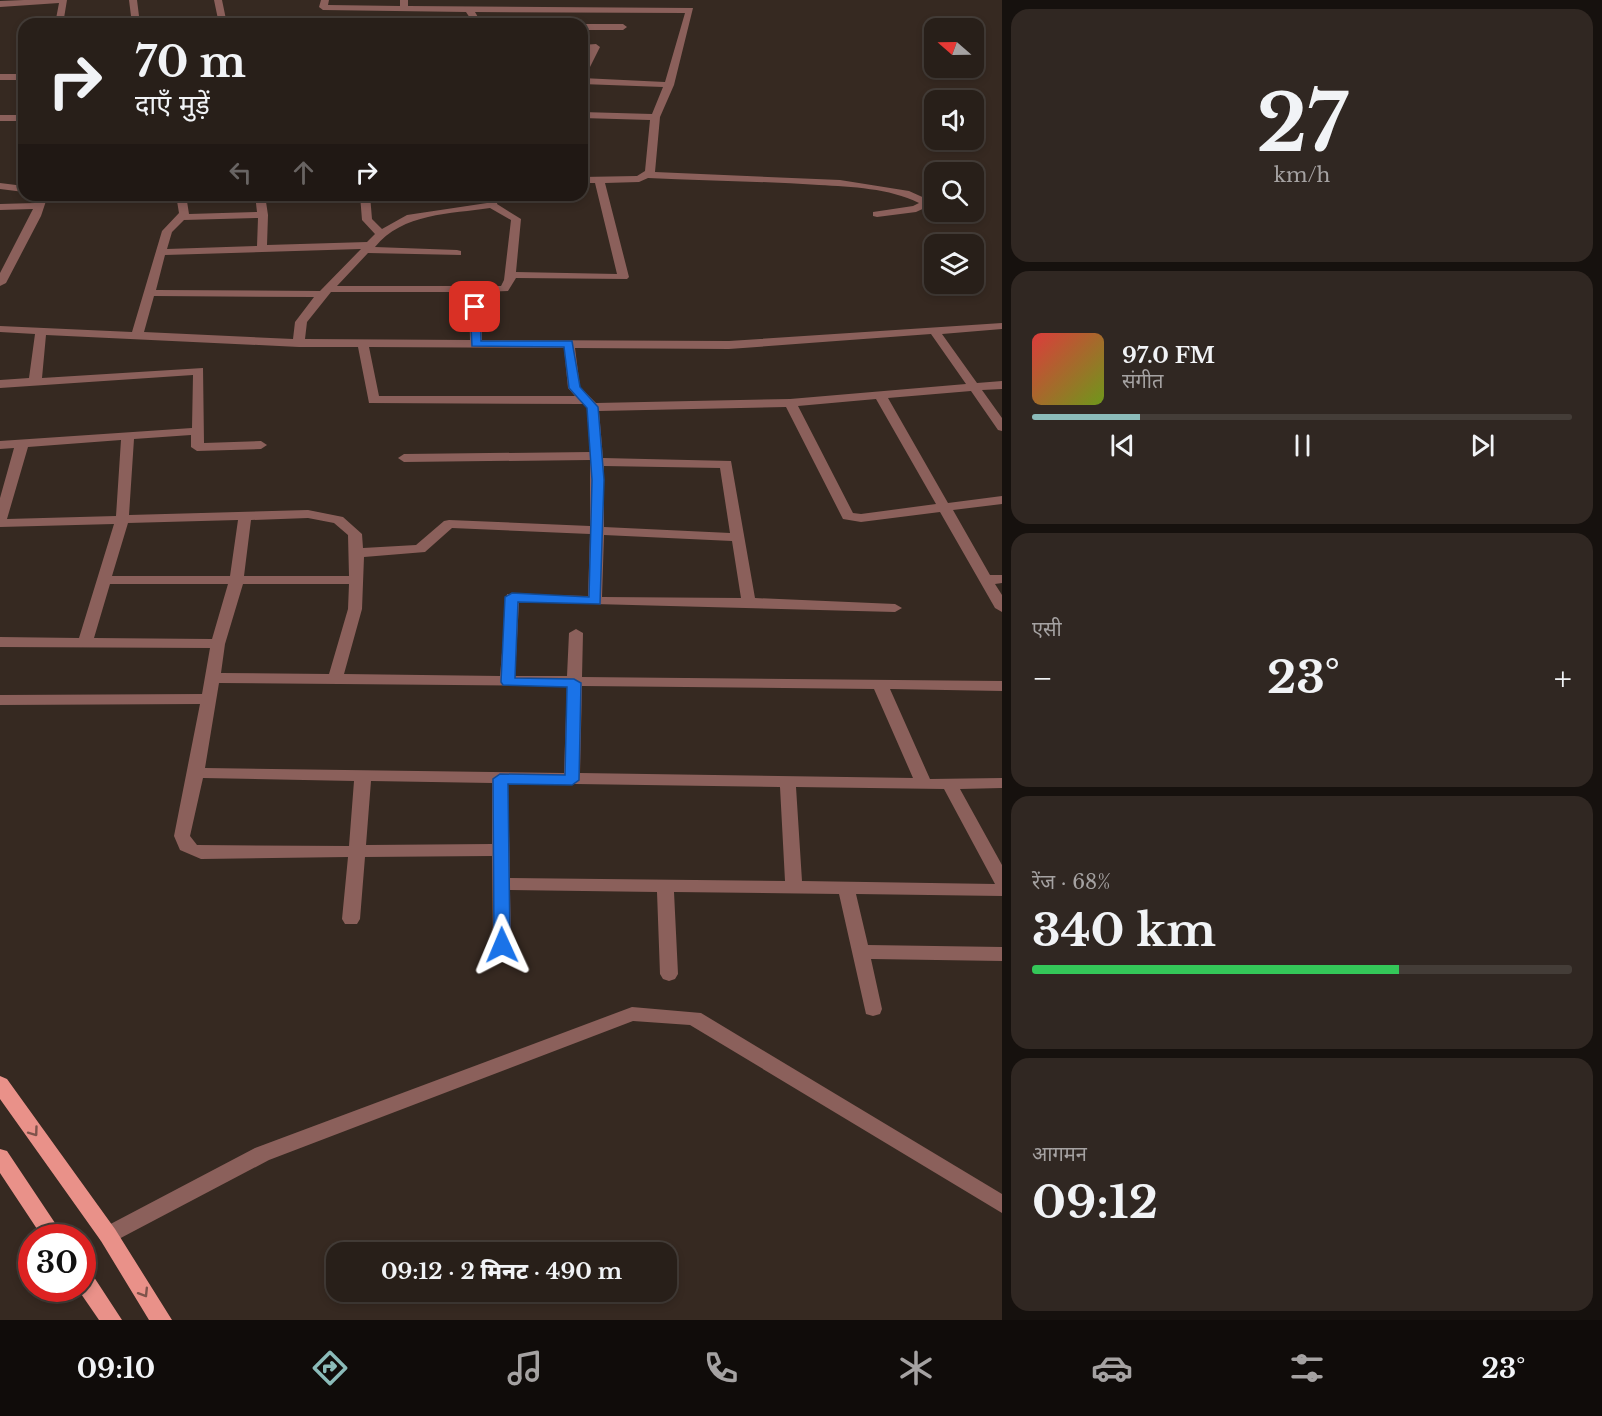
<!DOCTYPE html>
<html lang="hi">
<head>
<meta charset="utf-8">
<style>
  :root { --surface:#281f19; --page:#302722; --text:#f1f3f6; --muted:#a5a2a2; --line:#443d38; --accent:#8bbbb9 }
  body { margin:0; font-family:"Libre Baskerville","Noto Sans Devanagari",serif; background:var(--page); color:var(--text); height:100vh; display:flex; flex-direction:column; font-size:22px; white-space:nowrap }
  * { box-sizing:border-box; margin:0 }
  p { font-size:20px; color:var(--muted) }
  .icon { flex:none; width:33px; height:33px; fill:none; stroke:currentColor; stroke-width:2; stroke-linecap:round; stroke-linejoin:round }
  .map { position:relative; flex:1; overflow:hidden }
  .side { display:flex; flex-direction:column; gap:9px; padding:9px; background:#16110e; width:600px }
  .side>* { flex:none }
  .top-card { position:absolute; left:18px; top:18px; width:570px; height:183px; border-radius:18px; box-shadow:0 3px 9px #0003,0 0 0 2px var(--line); background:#281f19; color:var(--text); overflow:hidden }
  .needle { width:39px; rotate:290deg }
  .controls { position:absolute; left:924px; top:18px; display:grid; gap:12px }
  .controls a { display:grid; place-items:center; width:60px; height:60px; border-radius:12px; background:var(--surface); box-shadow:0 3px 9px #0003,0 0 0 2px var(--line); font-size:30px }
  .speed { position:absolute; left:18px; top:1224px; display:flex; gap:12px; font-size:30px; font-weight:700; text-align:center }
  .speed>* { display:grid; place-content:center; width:78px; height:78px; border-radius:50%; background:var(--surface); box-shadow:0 3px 9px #0003,0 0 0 2px var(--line); line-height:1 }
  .speed .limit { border:9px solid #d22; background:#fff; color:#111 }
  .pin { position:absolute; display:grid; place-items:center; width:51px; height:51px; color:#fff; margin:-26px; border-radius:12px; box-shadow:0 3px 9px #0006 }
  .me { position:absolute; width:66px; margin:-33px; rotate:359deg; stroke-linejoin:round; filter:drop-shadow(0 0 4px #0008) }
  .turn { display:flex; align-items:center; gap:21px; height:126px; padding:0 18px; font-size:27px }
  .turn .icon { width:78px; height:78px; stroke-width:2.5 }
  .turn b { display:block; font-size:42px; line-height:51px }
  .lanes { display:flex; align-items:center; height:57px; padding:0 18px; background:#0003; justify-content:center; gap:30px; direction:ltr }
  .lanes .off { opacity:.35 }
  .big { font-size:45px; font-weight:800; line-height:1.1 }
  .side .widget { flex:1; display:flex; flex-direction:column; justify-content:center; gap:9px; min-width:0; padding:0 21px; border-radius:18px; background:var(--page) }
  .side .dial { align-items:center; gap:0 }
  .dial b { font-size:78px; line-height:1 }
  .song { display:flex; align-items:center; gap:18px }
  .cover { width:72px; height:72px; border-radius:9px; background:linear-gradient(135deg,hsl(0 70% 55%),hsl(80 70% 35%)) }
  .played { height:6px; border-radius:3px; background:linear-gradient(90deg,var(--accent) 20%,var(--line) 20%) }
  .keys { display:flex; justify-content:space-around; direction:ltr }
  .heat { display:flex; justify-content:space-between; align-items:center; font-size:33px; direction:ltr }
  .charge { height:9px; border-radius:4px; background:linear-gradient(90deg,#34c759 68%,var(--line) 0) }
  .trip { position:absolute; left:326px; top:1242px; width:351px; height:60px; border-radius:18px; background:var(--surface); box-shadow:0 3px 9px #0003,0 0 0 2px var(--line); font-weight:800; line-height:60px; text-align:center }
  .dock { display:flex; height:96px; justify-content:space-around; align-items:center; background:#100c0a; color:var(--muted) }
  .dock .icon { width:42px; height:42px }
  .dock .current { color:var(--accent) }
  .dock b { font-size:27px; color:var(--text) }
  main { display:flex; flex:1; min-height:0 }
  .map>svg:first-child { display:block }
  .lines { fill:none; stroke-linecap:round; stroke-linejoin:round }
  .minor { fill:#8b605b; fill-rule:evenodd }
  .major { fill:#e99189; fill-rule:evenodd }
  .oneway { stroke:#7e534b }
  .route { fill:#1a73e8; stroke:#114b97; stroke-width:1.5 }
</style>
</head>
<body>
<main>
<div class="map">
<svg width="1002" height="1320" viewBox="0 0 1002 1320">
  <rect width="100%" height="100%" fill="#362921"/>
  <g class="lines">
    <!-- minor -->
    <path class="minor" d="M24,0H67L63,24H55L59,3L0,7V1Z
      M129,0H137L140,24H132Z
      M214,0H222L227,24H219Z
      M321,0H329L328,5L400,6V0H408V6L693,8L674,85L660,117L655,172L840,180L909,191L929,200V206L916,212L877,217L873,216V212L913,206L919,203C889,188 852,187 819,185C762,181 705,181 648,178L639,182L605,183L629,277L627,279L516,278L508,291L481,292L482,340L729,341L1002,323V329L942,334L977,383L1002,381V389L982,390L1002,418V431L998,430L971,391L888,398L948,503L1002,496V504L953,510L990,575H1002V583L995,584L1002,595V612L995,608L940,512L861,522L843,519L786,407L599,411L603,458L731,461L755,598L895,604L902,608L895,612L519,602L515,676H567L569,633L576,629L583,633L582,677L1002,681V691L890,689L930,779L1002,778V788L960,789L1002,865V896L856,894L868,945L1002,947V961L871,959L882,1009L880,1014L873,1016L866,1014L839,894L674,892L678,974L675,979L669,981L663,979L660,974L657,892L510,890L511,945L508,950L502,952L496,950L493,945L492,856L365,857L360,919L357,924H345L342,919L348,857L201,859L180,850L174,836L200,704L0,705V695L202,694L210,648L0,647V637L79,638L114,524L0,527V498L14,448L0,449V441L192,428L193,375L0,388V380L29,378L35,334L0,332V326L132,332L162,231L179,213L176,195H186L189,214L257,212L255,195H265L268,215L267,245L367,242L375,234L362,220L360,195H370L372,219L382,229L407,215L487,203L489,195H499L497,204L521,219L516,272L617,274L595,183H582V177L637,176L645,171L650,120L582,118V112L652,114L663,87L582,84V78L665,82L685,13L475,12L482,24H474L466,12L323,10L319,7ZM490,208L511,220L504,280L501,286H337L368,253L461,255V251L457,250L375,247C402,213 451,214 490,208ZM258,218L257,246L167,249L172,232L184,220ZM361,249L320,291L156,290L165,255ZM331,292H469L470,340L305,339L307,322ZM154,296L314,297L295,322L293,339L144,332ZM931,334L966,384L790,399L596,403L580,387L575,348L729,349ZM46,335L299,347H358L369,403L583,404L587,408L590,452L404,454L398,458L404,462L590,460V526L449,520L444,521L416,545L363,548L362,534L343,517L308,510L129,515L134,439L191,435V447L197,451L261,449L267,445L261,441L204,443L203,368L42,378ZM369,347L564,348L568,388L575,396H379ZM876,399L936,504L861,514L853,513L798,406ZM121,440L116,516L7,519L28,447ZM604,466L720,468L730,533L604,527ZM308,518L334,523L348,535L349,576H244L251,520ZM238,520L230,576H112L128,523ZM452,528L590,534L588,596L507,594L500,676L344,674L362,609L364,557L425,552ZM604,535L732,541L741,598L602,597ZM110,584H228L212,639L94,638ZM243,584H349L348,609L329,674L221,673L225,644ZM219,683L567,686L564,773L205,768ZM582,686L874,689L913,778L580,773ZM203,778L354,781L349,846L197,845L190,836ZM371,781L492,783V844L366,845ZM508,783L780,787L785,881L510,878ZM796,787L944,789L995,884L802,881Z
      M582,24H623L627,27L623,30H582Z
      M582,45L596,44L600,47L587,73L582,76V65L590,50L582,51Z
      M0,74H24V80H0Z
      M0,115H24V121H0Z
      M0,183L24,186V192L0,189Z
      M38,195H48L41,216L6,283L0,286V273L33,209L0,210V204L35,203Z
      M632,1007L701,1013L1002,1194V1213L690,1025L633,1021L269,1160L115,1241L108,1244L101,1241L98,1235L101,1229L255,1148Z"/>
    <!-- major -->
    <path class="major" d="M0,1076L7,1079L115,1229L172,1320H149L101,1241L0,1099Z
      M0,1149L7,1151L65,1238H43L0,1173Z
      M82,1269L90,1271L122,1320H99L77,1288H82Z"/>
  </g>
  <!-- one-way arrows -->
  <defs><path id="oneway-chevron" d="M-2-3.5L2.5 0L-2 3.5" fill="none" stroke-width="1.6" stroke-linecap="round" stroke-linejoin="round" transform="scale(1.5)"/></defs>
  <g class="oneway">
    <use href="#oneway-chevron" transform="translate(34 1132) rotate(54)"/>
    <use href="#oneway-chevron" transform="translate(144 1293) rotate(58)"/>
  </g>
  <!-- route -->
  <path class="route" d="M475,304L480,307L481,341H572L580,387L598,407L604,480L600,604L518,602L515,678L574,679L581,683L579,780L572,785L508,784L510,945L502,951L494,945L493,779L500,774L565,775L567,687L503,685L501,682L505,597L512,593L589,597L592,480L587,408L569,388L564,347L472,346L470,307Z"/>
</svg>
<div class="controls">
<a><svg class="needle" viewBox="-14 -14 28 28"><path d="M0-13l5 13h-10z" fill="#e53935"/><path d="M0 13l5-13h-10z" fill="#a5a2a2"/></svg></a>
<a><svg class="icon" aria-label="sound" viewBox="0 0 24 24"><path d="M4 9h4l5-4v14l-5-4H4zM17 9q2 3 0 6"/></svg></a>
<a><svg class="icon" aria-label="search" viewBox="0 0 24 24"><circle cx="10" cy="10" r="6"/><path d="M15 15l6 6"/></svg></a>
<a><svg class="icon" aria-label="layers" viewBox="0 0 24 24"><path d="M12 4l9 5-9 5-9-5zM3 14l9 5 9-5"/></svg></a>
</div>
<div class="speed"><div class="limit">30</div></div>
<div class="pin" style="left:475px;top:307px;background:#d93025"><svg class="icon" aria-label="arrive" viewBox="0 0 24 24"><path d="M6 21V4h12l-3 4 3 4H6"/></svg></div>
<svg class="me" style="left:502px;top:945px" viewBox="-20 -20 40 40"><path d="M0-17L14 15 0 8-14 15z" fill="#1a73e8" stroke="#fff" stroke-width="4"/></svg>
<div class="trip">09:12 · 2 मिनट · 490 m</div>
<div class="top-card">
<div class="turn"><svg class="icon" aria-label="right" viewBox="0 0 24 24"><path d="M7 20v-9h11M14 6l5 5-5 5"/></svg><div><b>70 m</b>दाएँ मुड़ें</div></div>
<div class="lanes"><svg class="icon off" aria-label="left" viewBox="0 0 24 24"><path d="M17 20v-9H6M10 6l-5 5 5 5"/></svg><svg class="icon off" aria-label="ahead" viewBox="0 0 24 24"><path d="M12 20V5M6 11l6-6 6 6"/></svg><svg class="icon" aria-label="right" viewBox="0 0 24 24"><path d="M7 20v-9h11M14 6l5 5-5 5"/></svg></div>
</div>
</div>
<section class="side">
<div class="widget dial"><b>27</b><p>km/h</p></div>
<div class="widget">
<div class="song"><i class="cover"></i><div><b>97.0 FM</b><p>संगीत</p></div></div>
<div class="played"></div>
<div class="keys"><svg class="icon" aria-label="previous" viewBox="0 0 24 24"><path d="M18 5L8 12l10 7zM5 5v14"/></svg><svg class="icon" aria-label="pause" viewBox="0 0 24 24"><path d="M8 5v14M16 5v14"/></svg><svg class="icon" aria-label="next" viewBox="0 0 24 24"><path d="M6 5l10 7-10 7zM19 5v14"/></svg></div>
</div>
<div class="widget"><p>एसी</p>
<div class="heat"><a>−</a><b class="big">23°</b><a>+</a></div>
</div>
<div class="widget"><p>रेंज · 68%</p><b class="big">340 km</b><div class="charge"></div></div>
<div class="widget"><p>आगमन</p><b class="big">09:12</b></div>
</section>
</main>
<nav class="dock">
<b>09:10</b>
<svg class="icon current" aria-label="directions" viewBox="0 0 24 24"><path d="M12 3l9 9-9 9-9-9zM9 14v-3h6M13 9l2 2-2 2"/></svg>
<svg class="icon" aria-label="music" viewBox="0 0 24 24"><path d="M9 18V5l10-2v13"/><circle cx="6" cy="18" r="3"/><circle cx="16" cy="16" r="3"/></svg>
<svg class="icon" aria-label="phone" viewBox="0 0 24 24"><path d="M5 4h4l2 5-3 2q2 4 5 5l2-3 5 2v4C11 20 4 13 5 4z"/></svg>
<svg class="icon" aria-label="climate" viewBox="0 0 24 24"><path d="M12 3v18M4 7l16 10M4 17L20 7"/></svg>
<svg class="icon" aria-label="car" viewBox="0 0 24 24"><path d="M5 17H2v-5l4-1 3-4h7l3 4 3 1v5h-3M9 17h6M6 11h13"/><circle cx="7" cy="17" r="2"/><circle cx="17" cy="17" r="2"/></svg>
<svg class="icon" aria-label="filters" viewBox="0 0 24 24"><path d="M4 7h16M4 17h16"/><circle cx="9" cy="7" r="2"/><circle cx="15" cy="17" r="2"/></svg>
<b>23°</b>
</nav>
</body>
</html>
